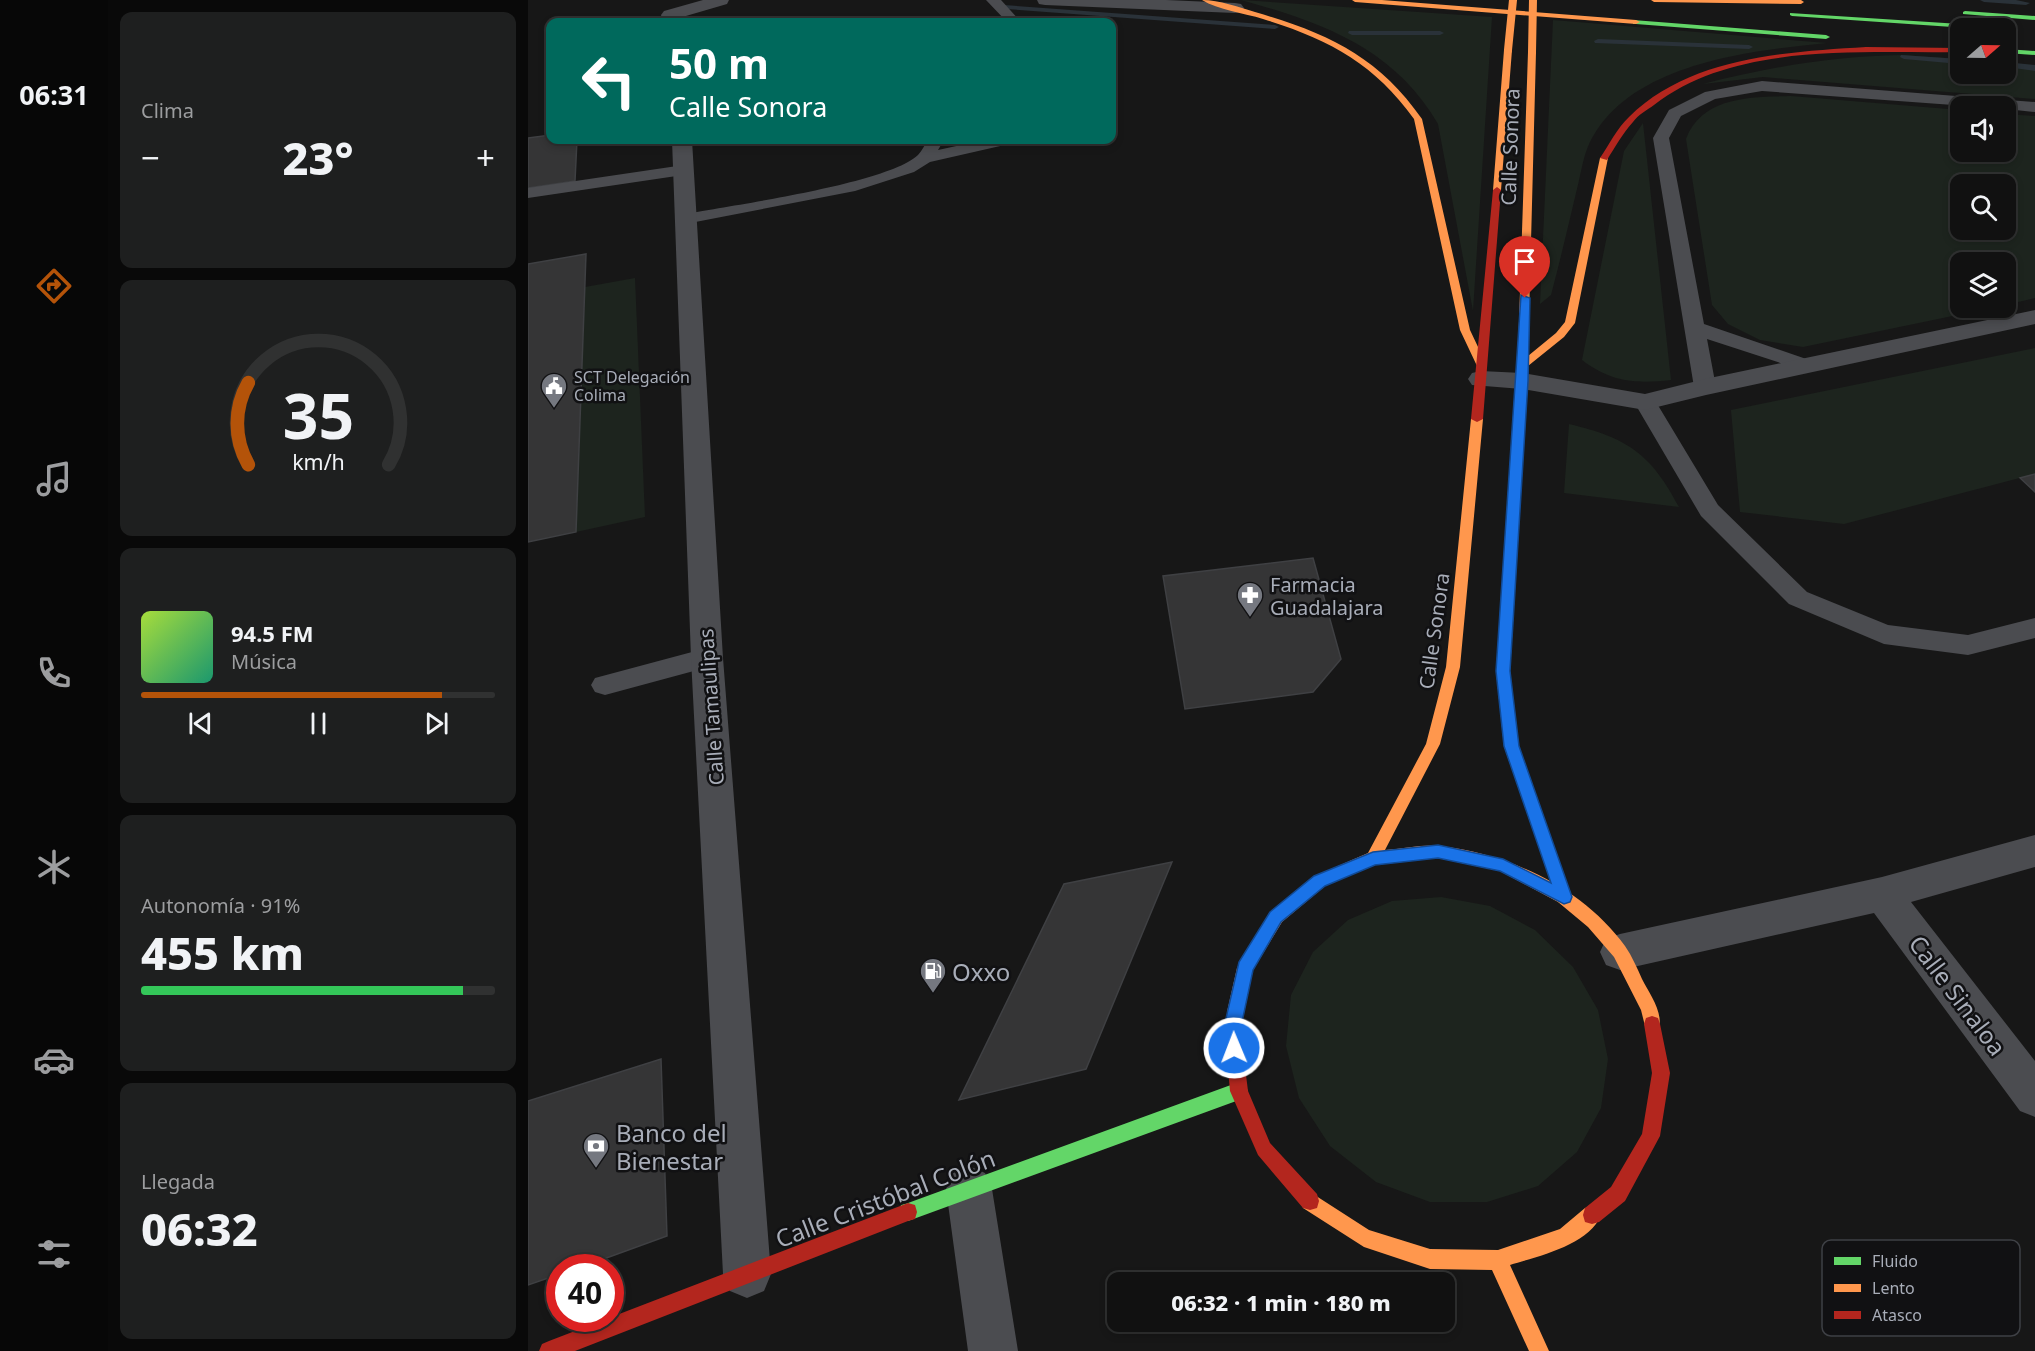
<!DOCTYPE html>
<html lang="es">
<head>
<meta charset="utf-8">
<style>
  :root { --surface:#111; --page:#1e1f1f; --text:#f1f3f6; --muted:#9c9d9f; --line:#303131; --accent:#b45309 }
  body { margin:0; font-family:"Noto Sans",sans-serif; background:var(--page); color:var(--text); height:100vh; display:flex; flex-direction:column; font-size:22px; white-space:nowrap }
  * { box-sizing:border-box; margin:0 }
  p { font-size:20px; color:var(--muted) }
  .icon { flex:none; width:33px; height:33px; fill:none; stroke:currentColor; stroke-width:2; stroke-linecap:round; stroke-linejoin:round }
  .map { position:relative; flex:1; overflow:hidden }
  .sheet { display:flex; flex-direction:column; gap:12px; padding:12px; background:#090909; width:420px }
  .sheet>* { flex:none }
  .banner { position:absolute; left:18px; top:18px; width:570px; height:126px; border-radius:12px; box-shadow:0 3px 9px #0003,0 0 0 2px var(--line); background:#00695c; color:#fff; overflow:hidden }
  .needle { width:39px; rotate:70deg }
  .fabs { position:absolute; left:1422px; top:18px; display:grid; gap:12px }
  .fabs a { display:grid; place-items:center; width:66px; height:66px; border-radius:12px; background:var(--surface); box-shadow:0 3px 9px #0003,0 0 0 2px var(--line); font-size:30px }
  .speed { position:absolute; left:18px; top:1254px; display:flex; gap:12px; font-size:30px; font-weight:700; text-align:center }
  .speed>* { display:grid; place-content:center; width:78px; height:78px; border-radius:50%; background:var(--surface); box-shadow:0 3px 9px #0003,0 0 0 2px var(--line); line-height:1 }
  .speed .limit { border:9px solid #d22; background:#fff; color:#111 }
  .pin { position:absolute; display:grid; place-items:center; width:51px; height:51px; color:#fff; margin:-62px -26px; border-radius:50% 50% 50% 0; rotate:-45deg; box-shadow:0 0 6px #0007 }
  .pin .icon { rotate:45deg }
  .me { position:absolute; width:66px; margin:-33px; rotate:359deg; stroke-linejoin:round; filter:drop-shadow(0 0 4px #0008) }
  .turn { display:flex; align-items:center; gap:21px; height:126px; padding:0 24px; font-size:27px }
  .turn .icon { width:78px; height:78px; stroke-width:2.5 }
  .turn b { display:block; font-size:42px; line-height:51px }
  .big { font-size:45px; font-weight:800; line-height:1.1 }
  .sheet .card { flex:1; display:flex; flex-direction:column; justify-content:center; gap:9px; min-width:0; padding:0 21px; border-radius:12px; background:var(--page) }
  .sheet .dial { align-items:center; gap:0 }
  .dial svg { height:156px; overflow:visible; fill:none; stroke:var(--line); stroke-width:7; stroke-linecap:round; text-anchor:middle }
  .dial text { fill:var(--text); stroke:none }
  .song { display:flex; align-items:center; gap:18px }
  .cover { width:72px; height:72px; border-radius:9px; background:linear-gradient(135deg,hsl(80 70% 55%),hsl(160 70% 35%)) }
  .played { height:6px; border-radius:3px; background:linear-gradient(90deg,var(--accent) 85%,var(--line) 85%) }
  .keys { display:flex; justify-content:space-around; direction:ltr }
  .heat { display:flex; justify-content:space-between; align-items:center; font-size:33px; direction:ltr }
  .charge { height:9px; border-radius:4px; background:linear-gradient(90deg,#34c759 91%,var(--line) 0) }
  .trip { position:absolute; left:579px; top:1272px; width:348px; height:60px; border-radius:12px; background:var(--surface); box-shadow:0 3px 9px #0003,0 0 0 2px var(--line); font-weight:800; line-height:60px; text-align:center }
  main { display:flex; flex:1; min-height:0 }
  .tab-bar { display:flex; flex-direction:column; width:108px; justify-content:space-around; align-items:center; background:#070707; color:var(--muted) }
  .tab-bar .icon { width:42px; height:42px }
  .tab-bar .current { color:var(--accent) }
  .tab-bar b { font-size:27px; color:var(--text) }
  .map>svg:first-child { display:block }
  .green { fill:#1d241e; fill-rule:evenodd }
  .lines { fill:none; stroke-linecap:round; stroke-linejoin:round }
  .stream { fill:#2a3239; fill-rule:evenodd }
  .building { fill:#353536; stroke:#3f4043; stroke-width:1.5 }
  .lane { fill:#4b4c50; fill-rule:evenodd }
  .street { fill:#4b4c50; fill-rule:evenodd }
  .fast { fill:#63d668; fill-rule:evenodd }
  .slow { fill:#ff974d; fill-rule:evenodd }
  .jam { fill:#b3261e; fill-rule:evenodd }
  .slow-bridge { stroke:#ff974d; stroke-width:8 }
  .route { fill:#1a73e8; stroke:#114b97; stroke-width:1.5 }
  .labels { text-anchor:middle; dominant-baseline:central; stroke-width:5; stroke-linejoin:round; paint-order:stroke }
  .far-poi-label { font-size:16px; fill:#a8adb8; stroke:#111113; text-anchor:start }
  .street-label { font-size:20px; fill:#a8adb8; stroke:#111113 }
  .poi-label { font-size:20px; fill:#a8adb8; stroke:#111113; text-anchor:start }
  .near-poi-label { font-size:24px; fill:#a8adb8; stroke:#111113; text-anchor:start }
  .near-street-label { font-size:24px; fill:#a8adb8; stroke:#111113 }
  .key { fill:#111113; stroke:#3e4045; stroke-width:1.5 }
  .key-label { font-size:16px; fill:#a8adb8 }
</style>
</head>
<body>
<main>
<nav class="tab-bar">
<b>06:31</b>
<svg class="icon current" aria-label="directions" viewBox="0 0 24 24"><path d="M12 3l9 9-9 9-9-9zM9 14v-3h6M13 9l2 2-2 2"/></svg>
<svg class="icon" aria-label="music" viewBox="0 0 24 24"><path d="M9 18V5l10-2v13"/><circle cx="6" cy="18" r="3"/><circle cx="16" cy="16" r="3"/></svg>
<svg class="icon" aria-label="phone" viewBox="0 0 24 24"><path d="M5 4h4l2 5-3 2q2 4 5 5l2-3 5 2v4C11 20 4 13 5 4z"/></svg>
<svg class="icon" aria-label="climate" viewBox="0 0 24 24"><path d="M12 3v18M4 7l16 10M4 17L20 7"/></svg>
<svg class="icon" aria-label="car" viewBox="0 0 24 24"><path d="M5 17H2v-5l4-1 3-4h7l3 4 3 1v5h-3M9 17h6M6 11h13"/><circle cx="7" cy="17" r="2"/><circle cx="17" cy="17" r="2"/></svg>
<svg class="icon" aria-label="filters" viewBox="0 0 24 24"><path d="M4 7h16M4 17h16"/><circle cx="9" cy="7" r="2"/><circle cx="15" cy="17" r="2"/></svg>
</nav>
<section class="sheet">
<div class="card"><p>Clima</p>
<div class="heat"><a>−</a><b class="big">23°</b><a>+</a></div>
</div>
<div class="card dial"><svg viewBox="0 0 100 80">
<path d="M14 69A42 42 0 1 1 86 69"/>
<path d="M14 69A42 42 0 0 1 14 27" stroke="#b45309"/>
<text x="50" y="56" font-size="32" font-weight="700">35</text>
<text x="50" y="72" font-size="11">km/h</text>
</svg></div>
<div class="card">
<div class="song"><i class="cover"></i><div><b>94.5 FM</b><p>Música</p></div></div>
<div class="played"></div>
<div class="keys"><svg class="icon" aria-label="previous" viewBox="0 0 24 24"><path d="M18 5L8 12l10 7zM5 5v14"/></svg><svg class="icon" aria-label="pause" viewBox="0 0 24 24"><path d="M8 5v14M16 5v14"/></svg><svg class="icon" aria-label="next" viewBox="0 0 24 24"><path d="M6 5l10 7-10 7zM19 5v14"/></svg></div>
</div>
<div class="card"><p>Autonomía · 91%</p><b class="big">455 km</b><div class="charge"></div></div>
<div class="card"><p>Llegada</p><b class="big">06:32</b></div>
</section>
<div class="map">
<svg width="1507" height="1351" viewBox="0 0 1507 1351">
  <rect width="100%" height="100%" fill="#171717"/>
  <!-- green -->
  <path class="green" d="M713,0L964,17L945,311L910,124C866,48 793,22 713,0Z
    M1025,20L1299,43C1220,51 1094,64 1059,149C1054,162 1052,179 1048,193C1040,227 1032,261 1023,295L1012,304Z
    M1374,55L1432,59V74H1478V63L1507,65V99L1235,77L1175,84C1241,67 1306,56 1374,55Z
    M1263,96L1432,110V152H1478V114L1507,116V298L1478,305V262H1432V308H1463L1275,347L1232,340L1200,324L1184,305L1158,139C1174,96 1224,97 1263,96ZM1478,184V230H1432V184Z
    M1115,123L1143,380C1107,384 1083,382 1054,360L1096,151Z
    M107,278L117,517L48,532L57,287Z
    M1507,348V474L1316,524L1212,512L1203,410Z
    M1041,424C1100,438 1123,454 1151,507L1036,493Z
    M913,897L962,906L1007,930L1045,967L1070,1010L1080,1059L1073,1108L1049,1152L1010,1186L959,1202H902L848,1182L802,1146L771,1098L758,1046L763,995L785,952L820,920L864,901Z"/>
  <g class="lines">
    <!-- stream -->
    <path class="stream" d="M1452,0H1488L1502,3L1498,5L1456,2Z
      M476,5L747,25L751,27L747,29L479,9L475,7Z
      M821,31H912L916,33L912,35H824L820,33Z
      M1070,39L1221,45L1225,47L1221,49L1067,43L1066,41Z
      M1373,55L1432,59V64L1376,59L1372,57Z
      M1478,62L1507,65V71L1478,67Z"/>
  </g>
  <!-- building -->
  <path class="building" d="M266,19L327,22H262Z
    M22,135V140H49L47,181L0,188V138Z
    M58,254L48,532L0,542V264Z
    M1507,474V492L1492,478Z
    M785,558L813,659L785,692L657,709L635,576Z
    M644,862L558,1069L431,1100L536,884Z
    M133,1059L139,1236L51,1268H32V1274L0,1285V1101Z"/>
  <g class="lines">
    <!-- lane -->
    <path class="lane" d="M458,0H473L493,22H479Z
      M1234,81L1507,102V112L1478,109V106H1439L1234,91L1187,99L1153,116L1141,138L1176,324L1287,362L1290,366L1287,370L1280,372L1179,339L1188,387L1185,392L1177,393L1169,392L1166,387L1125,138L1141,110L1177,92Z
      M400,140H416L410,150L456,140H483L481,144L402,162L386,172L327,191L157,224L151,223L148,219L151,215L157,214C205,205 359,184 390,155C394,151 397,144 400,140Z
      M156,165L162,166L165,170L162,174L0,198V188Z
      M1117,395L1125,397L1128,402L1190,505L1279,592L1360,625L1440,635L1507,618V638L1440,655L1356,644L1261,604L1173,516L1106,402L1109,397Z
      M179,648L188,651L192,658L188,665L77,695L67,692L63,685L67,678Z"/>
    <!-- street -->
    <path class="street" d="M175,0H201L199,4L151,18L152,22H135L133,15L136,11Z
      M509,0H638L707,3L713,4L716,8L713,12L707,13L517,5L511,4Z
      M144,140H164L195,658L243,1274L236,1291L219,1298L202,1291L195,1274L163,658Z
      M1507,310V324L1178,395L1117,410L994,389L944,385L940,379L944,373L953,371L994,373L1117,394L1177,379Z
      M1507,835V867L1383,902L1507,1061V1117L1492,1111L1346,913L1092,970L1078,965L1072,952L1078,939L1092,934L1354,877Z
      M441,1166L457,1173L464,1189L490,1351H440L418,1189L425,1173Z"/>
    <!-- fast -->
    <path class="fast" d="M1437,11L1507,16V20L1435,14V12Z
      M1262,13L1463,26L1467,28H1439L1264,16L1262,15Z
      M1105,20L1298,35L1302,37L1298,39L1108,24H1105Z
      M1478,49L1507,51V55L1478,53Z
      M988,470L994,474L982,671L990,746L1044,897L1042,902L1036,904L1030,902L1028,897L976,746L968,671L982,474Z
      M711,1082L717,1085L720,1091L717,1097L711,1100L380,1221L373,1219L371,1212L373,1205L380,1203Z"/>
    <!-- slow -->
    <path class="slow" d="M674,0C692,0 710,7 727,12C799,33 850,56 894,119L942,330L959,366L958,368L954,369L949,366L932,330L886,119C846,63 800,39 735,19C716,13 690,10 674,0Z
      M824,0H854L1108,20L1112,22L1108,24L827,2Z
      M1123,0H1273L1276,2L1273,4L1126,2Z
      M980,48L984,50L973,190L969,193L965,190L976,50Z
      M1004,50L1008,52L1000,356L1028,333L1037,322L1072,158L1076,155L1080,158L1047,323L1036,337L1000,366L994,474L988,478L982,474L989,381L1000,52Z
      M949,416L955,419L932,667L912,744L857,850C874,849 895,844 912,846C982,854 1055,888 1097,946C1104,956 1109,968 1114,979C1121,993 1137,1014 1130,1030L1124,1032L1118,1030L1113,1010L1086,957L1060,927L1030,902L972,871L910,858L846,864L797,886L754,922L725,970L713,1018L707,1020L701,1018L699,1012L709,968L742,912L787,876L840,853L898,744L918,667L943,419Z
      M782,1192L841,1230L902,1249L970,1250L1032,1229L1057,1208L1064,1206L1071,1208L1073,1215C1061,1245 1011,1256 982,1265L1021,1351H1001L964,1270L902,1269L836,1247L775,1208L773,1201L775,1194Z"/>
    <!-- jam -->
    <path class="jam" d="M1338,47L1432,48V52C1335,54 1208,41 1126,105C1119,110 1110,115 1105,122C1095,133 1087,147 1079,160L1072,158C1081,145 1089,128 1101,117C1162,57 1257,52 1338,47Z
      M969,187L973,190L955,419L949,422L943,419L965,190Z
      M707,1004L713,1006L715,1012L712,1027L720,1091L742,1143L789,1194L791,1201L789,1208L782,1210L775,1208L730,1155L702,1091L696,1027L701,1006Z
      M1124,1016L1130,1018L1132,1024L1142,1073L1132,1136L1097,1201L1071,1222L1064,1224L1057,1222L1055,1215L1057,1208L1083,1187L1114,1134L1124,1073L1116,1024L1118,1018Z
      M380,1203L387,1205L389,1212L387,1219L380,1221L47,1351H11L14,1344L21,1341Z"/>
    <!-- slow-bridge -->
    <path class="slow-bridge" d="M980,50L985,0
      M1004,52L1005,0"/>
  </g>
  <!-- route -->
  <path class="route" d="M993,295L1002,298L1000,381L982,671L991,746L1044,897L1042,902L1036,904L972,871L910,858L847,865L797,886L753,922L725,970L713,1027L715,1048L712,1054L706,1057L700,1054L696,1027L711,962L742,912L786,876L845,852L910,845L975,859L1023,883L976,746L968,671Z"/>
  <!-- icons -->
  <defs>
    <g id="civic-pin" transform="scale(1.35)"><path d="M0 17L-7.5 6A9.5 9.5 0 1 1 7.5 6Z" fill="#757880" stroke="#111113"/><path d="M-.6-6.5H3V-4.5H.6V-3L4-1V1h2V6H-6V1h2V-1L-.6-3ZM-1.2 2.5V6h2.4V2.5Z" fill="#fff"/></g>
    <g id="pharmacy-pin" transform="scale(1.35)"><path d="M0 17L-7.5 6A9.5 9.5 0 1 1 7.5 6Z" fill="#757880" stroke="#111113"/><path d="M-2-6h4v4h4v4h-4v4h-4v-4h-4v-4h4Z" fill="#fff"/></g>
    <g id="fuel-pin" transform="scale(1.35)"><path d="M0 17L-7.5 6A9.5 9.5 0 1 1 7.5 6Z" fill="#757880" stroke="#111113"/><path d="M-5.5-6h7V0h2V4h1.3V-2.5L3-4.5l.8-.8L6-3V5H2.5V1h-1V6h-7ZM-4.2-4.7v3.2H.2V-4.7Z" fill="#fff"/></g>
    <g id="bank-pin" transform="scale(1.35)"><path d="M0 17L-7.5 6A9.5 9.5 0 1 1 7.5 6Z" fill="#757880" stroke="#111113"/><path d="M-6-4H6V4H-6ZM0-2.3a2.3 2.3 0 1 0 0 4.6a2.3 2.3 0 1 0 0-4.6Z" fill="#fff"/></g>
  </defs>
  <g fill-rule="evenodd">
    <use href="#civic-pin" x="26" y="386"/>
    <use href="#pharmacy-pin" x="722" y="595"/>
    <use href="#fuel-pin" x="405" y="971"/>
    <use href="#bank-pin" x="68" y="1146"/>
  </g>
  <g class="labels">
    <!-- far-poi labels -->
    <g class="far-poi-label">
      <text x="46" y="377">SCT Delegación<tspan x="46" dy="18">Colima</tspan></text>
    </g>
    <!-- street labels -->
    <g class="street-label">
      <text transform="translate(982 147) rotate(-88)">Calle Sonora</text>
      <text transform="translate(906 631) rotate(-82)">Calle Sonora</text>
      <text transform="translate(183 707) rotate(-94)">Calle Tamaulipas</text>
    </g>
    <!-- poi labels -->
    <g class="poi-label">
      <text x="742" y="584">Farmacia<tspan x="742" dy="23">Guadalajara</tspan></text>
    </g>
    <!-- near-poi labels -->
    <g class="near-poi-label">
      <text x="424" y="971">Oxxo</text>
      <text x="88" y="1132">Banco del<tspan x="88" dy="28">Bienestar</tspan></text>
    </g>
    <!-- near-street labels -->
    <g class="near-street-label">
      <text transform="translate(1430 995) rotate(53)">Calle Sinaloa</text>
      <text transform="translate(357 1198) rotate(-21)">Calle Cristóbal Colón</text>
    </g>
  </g>
  <!-- legend -->
  <rect x="1294" y="1240" width="198" height="96" rx="9" class="key"/>
  <rect x="1306" y="1257" width="27" height="8" fill="#63d668"/>
  <rect x="1306" y="1284" width="27" height="8" fill="#ff974d"/>
  <rect x="1306" y="1311" width="27" height="8" fill="#b3261e"/>
  <g class="key-label">
    <text x="1344" y="1267">Fluido</text>
    <text x="1344" y="1294">Lento</text>
    <text x="1344" y="1321">Atasco</text>
  </g>
</svg>
<div class="fabs">
<a><svg class="needle" viewBox="-14 -14 28 28"><path d="M0-13l5 13h-10z" fill="#e53935"/><path d="M0 13l5-13h-10z" fill="#9c9d9f"/></svg></a>
<a><svg class="icon" aria-label="sound" viewBox="0 0 24 24"><path d="M4 9h4l5-4v14l-5-4H4zM17 9q2 3 0 6"/></svg></a>
<a><svg class="icon" aria-label="search" viewBox="0 0 24 24"><circle cx="10" cy="10" r="6"/><path d="M15 15l6 6"/></svg></a>
<a><svg class="icon" aria-label="layers" viewBox="0 0 24 24"><path d="M12 4l9 5-9 5-9-5zM3 14l9 5 9-5"/></svg></a>
</div>
<div class="speed"><div class="limit">40</div></div>
<div class="pin" style="left:997px;top:298px;background:#d93025"><svg class="icon" aria-label="arrive" viewBox="0 0 24 24"><path d="M6 21V4h12l-3 4 3 4H6"/></svg></div>
<svg class="me" style="left:706px;top:1048px" viewBox="-20 -20 40 40"><circle r="17" fill="#1a73e8" stroke="#fff" stroke-width="3"/><path d="M0-11L8 9 0 5-8 9z" fill="#fff"/></svg>
<div class="trip">06:32 · 1 min · 180 m</div>
<div class="banner">
<div class="turn"><svg class="icon" aria-label="left" viewBox="0 0 24 24"><path d="M17 20v-9H6M10 6l-5 5 5 5"/></svg><div><b>50 m</b>Calle Sonora</div></div>
</div>
</div>
</main>
</body>
</html>
